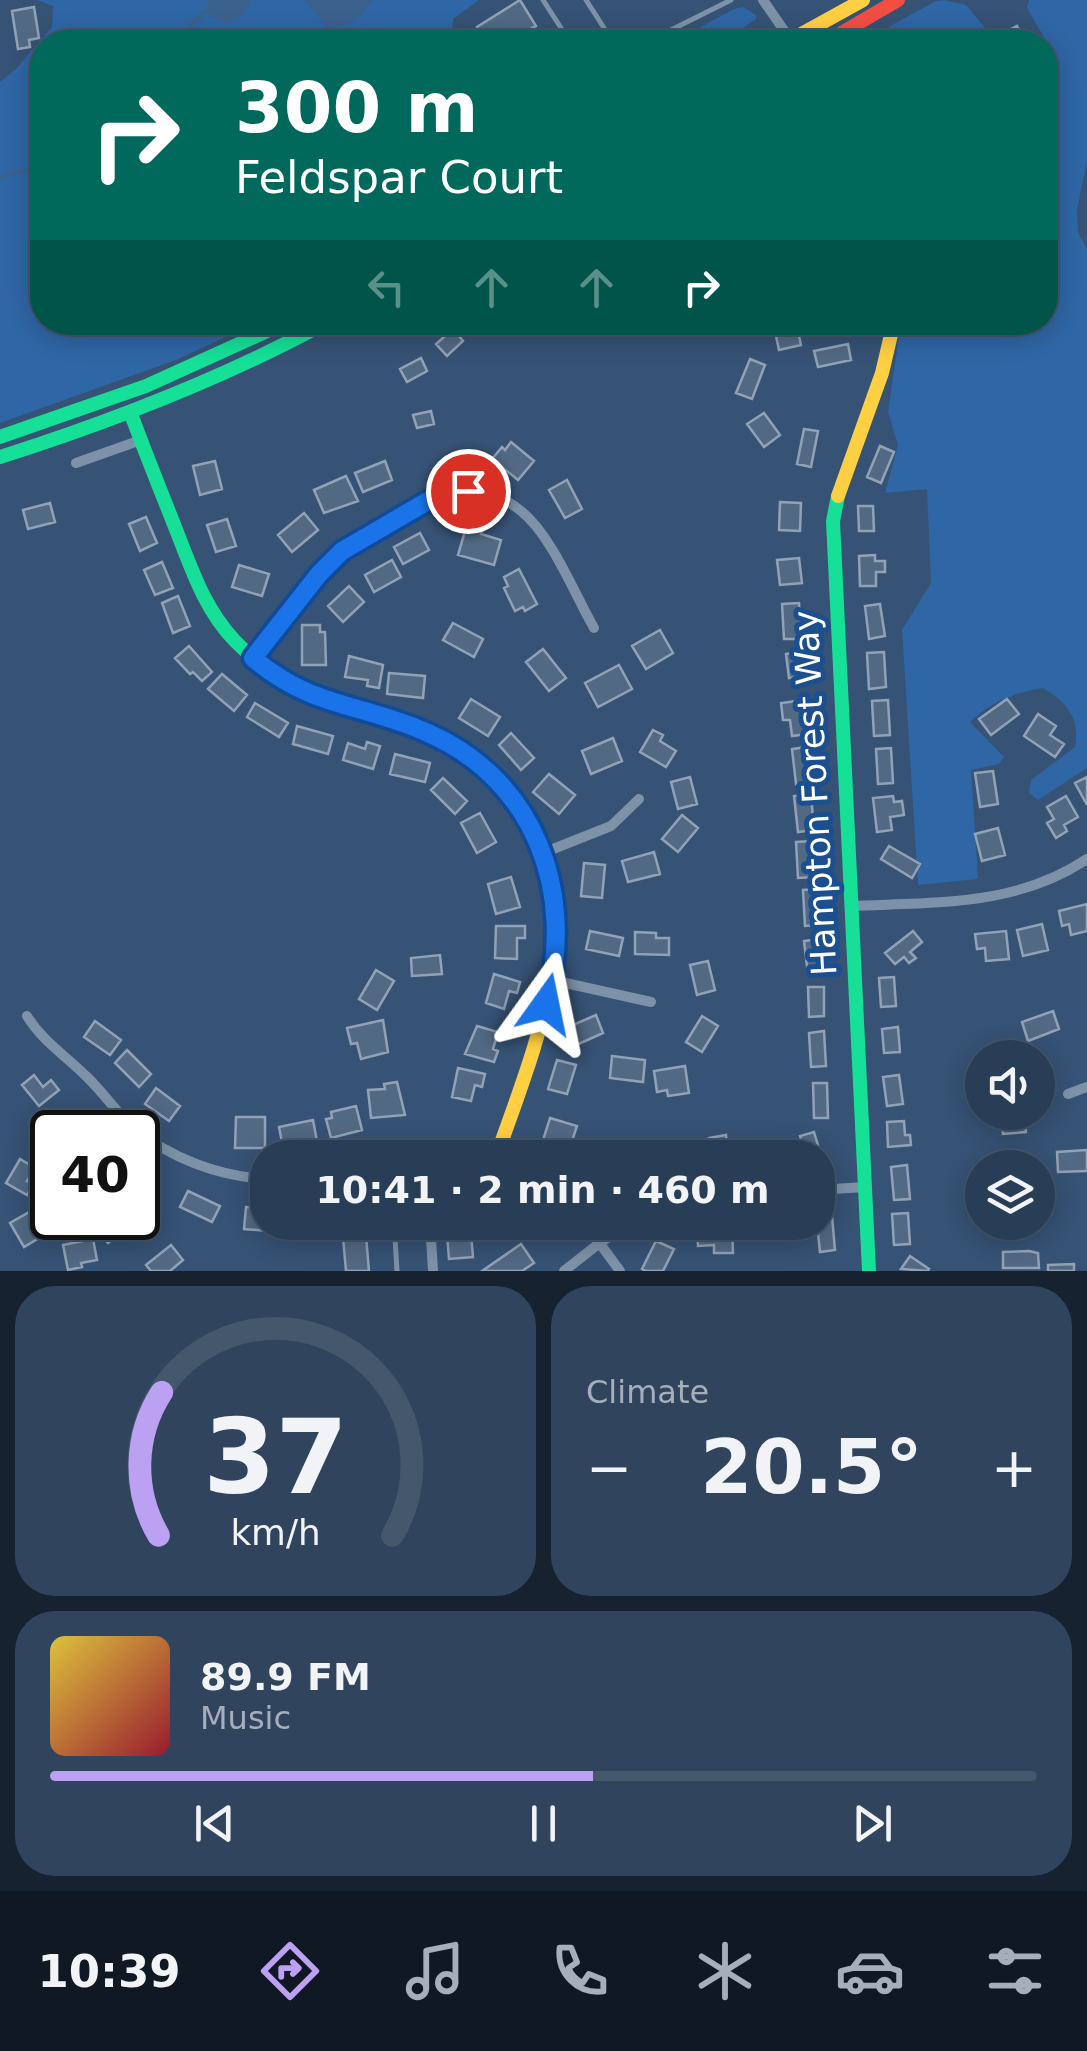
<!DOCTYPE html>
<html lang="en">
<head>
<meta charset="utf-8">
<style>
  :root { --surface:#283e57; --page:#30455d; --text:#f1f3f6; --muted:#a5aeba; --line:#44576d; --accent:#bca0f2 }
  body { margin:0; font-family:"DejaVu Sans",sans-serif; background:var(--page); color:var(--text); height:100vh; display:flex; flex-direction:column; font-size:38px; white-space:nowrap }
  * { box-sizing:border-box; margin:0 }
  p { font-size:32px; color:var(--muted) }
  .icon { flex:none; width:55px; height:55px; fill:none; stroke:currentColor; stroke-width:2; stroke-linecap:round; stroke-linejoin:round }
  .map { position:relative; height:1271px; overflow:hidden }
  .drawer { display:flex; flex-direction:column; gap:15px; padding:15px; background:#162230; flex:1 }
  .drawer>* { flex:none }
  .guide { position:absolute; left:30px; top:30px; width:1028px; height:305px; border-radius:40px; box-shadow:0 5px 25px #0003,0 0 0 2px var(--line); background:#00695c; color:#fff; overflow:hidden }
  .tools { position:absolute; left:965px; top:1040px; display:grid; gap:20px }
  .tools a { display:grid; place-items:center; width:90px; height:90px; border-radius:50%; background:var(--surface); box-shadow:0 5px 25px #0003,0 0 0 2px var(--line); font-size:50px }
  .speed { position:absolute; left:30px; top:1110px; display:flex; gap:20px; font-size:50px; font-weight:700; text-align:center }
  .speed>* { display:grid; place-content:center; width:130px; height:130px; border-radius:50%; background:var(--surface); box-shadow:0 5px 25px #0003,0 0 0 2px var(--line); line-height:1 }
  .speed .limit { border:5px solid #111; border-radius:15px; background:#fff; color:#111 }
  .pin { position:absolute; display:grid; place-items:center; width:85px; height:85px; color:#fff; margin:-42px; border:5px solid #fff; border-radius:50%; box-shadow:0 2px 10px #0007 }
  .me { position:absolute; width:110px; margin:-55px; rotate:12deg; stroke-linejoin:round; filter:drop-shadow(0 0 8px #0008) }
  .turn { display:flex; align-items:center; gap:35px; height:210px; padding:0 40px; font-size:45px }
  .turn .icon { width:130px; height:130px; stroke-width:2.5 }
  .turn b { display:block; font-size:70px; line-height:85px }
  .lanes { display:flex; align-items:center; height:95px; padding:0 40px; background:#0003; justify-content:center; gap:50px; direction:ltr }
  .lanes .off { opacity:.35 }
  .big { font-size:75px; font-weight:700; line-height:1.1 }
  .drawer .widget { flex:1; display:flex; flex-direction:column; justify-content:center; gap:15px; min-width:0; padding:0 35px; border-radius:40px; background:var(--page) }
  .drawer .dial { align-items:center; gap:0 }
  .dial svg { height:260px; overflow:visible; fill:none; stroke:var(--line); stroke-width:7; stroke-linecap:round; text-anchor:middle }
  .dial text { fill:var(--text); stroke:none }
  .song { display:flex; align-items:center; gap:30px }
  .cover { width:120px; height:120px; border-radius:15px; background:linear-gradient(135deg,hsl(50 70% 55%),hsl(350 70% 35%)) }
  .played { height:10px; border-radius:5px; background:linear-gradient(90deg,var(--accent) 55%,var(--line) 55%) }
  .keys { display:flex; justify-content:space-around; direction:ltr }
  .heat { display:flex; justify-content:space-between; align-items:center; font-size:55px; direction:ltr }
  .drawer .tiles { flex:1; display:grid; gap:15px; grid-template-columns:1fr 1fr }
  .widget:last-child { grid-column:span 2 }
  .trip { position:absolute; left:250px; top:1140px; width:585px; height:100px; border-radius:40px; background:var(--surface); box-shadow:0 5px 25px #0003,0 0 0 2px var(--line); font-weight:700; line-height:100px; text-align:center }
  .dock { display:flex; height:160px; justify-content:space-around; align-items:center; background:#101923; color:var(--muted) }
  .dock .icon { width:70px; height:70px }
  .dock .current { color:var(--accent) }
  .dock b { font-size:45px; color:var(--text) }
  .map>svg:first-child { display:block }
  .green { fill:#2f66a5 }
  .water { fill:#3b618d }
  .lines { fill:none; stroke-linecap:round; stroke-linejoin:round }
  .stream { stroke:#3b618d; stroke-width:4 }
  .building { fill:#526984; stroke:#92a2b6; stroke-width:2.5 }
  .lane { stroke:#7d92a8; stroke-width:5 }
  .street { stroke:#7d92a8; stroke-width:10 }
  .fast { stroke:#16e098; stroke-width:14 }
  .slow { stroke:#ffcf43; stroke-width:14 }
  .jam { stroke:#f24e42; stroke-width:14 }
  .route-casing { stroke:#114b97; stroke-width:25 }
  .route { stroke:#1a73e8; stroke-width:18 }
  .labels { text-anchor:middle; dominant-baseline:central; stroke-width:10; stroke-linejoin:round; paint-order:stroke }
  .street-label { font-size:35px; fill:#fff; stroke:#1b4f8f }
</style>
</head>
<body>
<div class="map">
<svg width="1087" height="1271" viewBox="0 0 1087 1271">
  <rect width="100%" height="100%" fill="#365274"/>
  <!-- green -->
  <path class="green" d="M37,0H305L328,28C350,26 360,18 372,0H479L453,19L452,39L447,42H42V322L256,323L176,360L0,423V82L15,70L52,27L53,6Z
    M945,0L966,5L997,42H861L936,1Z
    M1029,0H1087V161L1077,210L1078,232L1087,249V768L1038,800L1029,793L1031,780L1075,747C1080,719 1068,703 1043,688C1013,693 992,701 970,722L1004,757L999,764L971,770L978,879L918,885L902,630L931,583L927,489L885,493L898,445L888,412L901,323L1045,322V42H1040L1045,39L1027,8Z
    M743,7L756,15V19L723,42H673L734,9Z"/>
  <!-- water -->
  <path class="water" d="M208,0H251C247,15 240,18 227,23L208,15Z
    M305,0H372C360,18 350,27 328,28Z"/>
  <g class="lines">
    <!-- stream -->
    <path class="stream" d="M163,42L185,31L209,8
      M0,177L42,166"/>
  </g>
  <!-- building -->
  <path class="building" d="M520,0L536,26L532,28L540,42H486L477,27Z
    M34,7L39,38L29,40L30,47L18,49L12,11Z
    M1017,26L1026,42H1008L1003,33Z
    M453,329L463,341L447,356L436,344Z
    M798,331L801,345L779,350L776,336Z
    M848,344L851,360L818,367L814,351Z
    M421,358L427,371L407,382L400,369Z
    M750,359L765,365L752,399L736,393Z
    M431,411L434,424L417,428L413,415Z
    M764,413L780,435L764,447L747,424Z
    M804,429L818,431L811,467L797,464Z
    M511,442L534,461L518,480L492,459L502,447L505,450Z
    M880,446L894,452L881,483L867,477Z
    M215,461L222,489L200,495L193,466Z
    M385,461L392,480L363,492L355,473Z
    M346,476L358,501L324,513L314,490Z
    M567,480L582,509L565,518L549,490Z
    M780,502L801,503L800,531L779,530Z
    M50,503L55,522L28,529L23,510Z
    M858,506H873L874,531H859Z
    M304,513L318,530L292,552L278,535Z
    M146,517L157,543L140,551L129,524Z
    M227,519L236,546L216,552L207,525Z
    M467,524L483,528L481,534L501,540L494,565L458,555Z
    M420,533L429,550L403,564L394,547Z
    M875,555V561H885V572H876V586H860L859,556Z
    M799,558L802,583L780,585L777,560Z
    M392,560L401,577L374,592L365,575Z
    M162,562L173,588L155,595L144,570Z
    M239,565L269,574L262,596L232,587Z
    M519,569L537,604L525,611L523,607L515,611L504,588L508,586L504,577Z
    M349,586L364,602L343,622L328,606Z
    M178,596L190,626L173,633L162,603Z
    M799,603L801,639H784L782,604Z
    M880,604L885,636L869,639L865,606Z
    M453,623L483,639L474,657L443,640Z
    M302,625H320V632H325L326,665H302Z
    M660,630L673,653L646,669L632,646Z
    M189,646L212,672L202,681L193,672L190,674L175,658Z
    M543,649L566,678L549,691L526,662Z
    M803,651L806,676L789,678L786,654Z
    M884,652L886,687L869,689L867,653Z
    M349,656L383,665L379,688L367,686L368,680L345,677Z
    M619,665L632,689L598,707L585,683Z
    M389,673L425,676L423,698L387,694Z
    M222,674L247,695L234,711L208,689Z
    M471,699L500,717L488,736L459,718Z
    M1007,699L1019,714L991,735L979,719Z
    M805,700L808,734L792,736L790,720H783L781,703Z
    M888,700L890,735L874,736L872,701Z
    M255,703L288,723L279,737L247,717Z
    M1038,714L1056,726L1050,735L1064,744L1055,757L1024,736Z
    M297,726L333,736L328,754L293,744Z
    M653,730L663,735L660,741L676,751L666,767L640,752Z
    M511,733L534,758L521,770L499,745Z
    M613,738L622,761L591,774L582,751Z
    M367,742L380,746L373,769L343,760L348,743L365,749Z
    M806,747L811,782L796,784L792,749Z
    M891,748L893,783L878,784L876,749Z
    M395,754L430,763L425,782L390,774Z
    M993,771L998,804L980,807L975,773Z
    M549,774L575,795L559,814L533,792Z
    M690,777L697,804L678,809L671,782Z
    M1087,777V805L1075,783Z
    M443,778L467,801L455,814L431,790Z
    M811,794L814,830L798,832L794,796Z
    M893,796L894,802L902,801L904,815L890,817L892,830L877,832L873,798Z
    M1066,796L1078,817L1064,825L1067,831L1056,838L1047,823L1054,819L1047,807Z
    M480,813L496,842L477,853L461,823Z
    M682,815L698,828L678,852L662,839Z
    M998,828L1005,855L982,861L975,834Z
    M813,841L815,877L798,878L796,842Z
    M889,846L920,864L912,878L881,859Z
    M654,852L660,874L628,882L622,861Z
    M584,863L605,865L602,898L581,896Z
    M511,877L520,907L496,914L488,884Z
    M817,889L820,925L805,926L803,890Z
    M1087,904V931L1071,935L1069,924L1062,926L1059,911Z
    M1042,924L1048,950L1023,956L1017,930Z
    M496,926H525V938H517V959L495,958Z
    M590,931L623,938L619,956L586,949Z
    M913,931L922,942L910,952L916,958L909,963L904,957L895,964L885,953Z
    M1006,931L1009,959L986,961L985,948L977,949L975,934Z
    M635,932L656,933V938H669V955L635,954Z
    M819,939L823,974L808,975L804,941Z
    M440,955L442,974L412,976L411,958Z
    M708,961L715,990L697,995L690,965Z
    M376,970L394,981L377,1010L359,999Z
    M494,974L520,982L517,993L509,991L504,1009L486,1003Z
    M894,977L896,1006L881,1007L879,978Z
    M808,987H824V1016L809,1017Z
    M1053,1011L1059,1029L1028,1041L1022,1022Z
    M596,1015L603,1033L574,1046L566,1028Z
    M702,1016L718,1026L702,1052L686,1042Z
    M383,1020L388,1052L361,1059L357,1043L351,1044L347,1028Z
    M95,1021L121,1040L110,1055L84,1037Z
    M477,1026L498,1032L493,1049L498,1051L494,1062L465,1054Z
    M898,1027L900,1052L884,1053L882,1029Z
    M824,1031L826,1066L811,1067L809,1033Z
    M127,1050L151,1074L139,1087L115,1063Z
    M612,1056L645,1060L643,1082L610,1078Z
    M557,1060L576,1065L567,1094L548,1089Z
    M685,1066L689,1093L668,1096L667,1090L657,1092L654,1071Z
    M458,1068L485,1074L482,1087L475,1085L471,1101L452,1097Z
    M34,1075L43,1087L51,1080L59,1090L39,1106L22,1085Z
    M899,1075L903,1104L887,1106L883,1077Z
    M397,1082L405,1115L371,1118L368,1090L385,1089L384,1084Z
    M813,1083H827L828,1118H814Z
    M156,1088L180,1106L169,1121L145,1104Z
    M356,1106L362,1130L331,1138L326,1119L332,1118L331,1112Z
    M1000,1112H1024L1026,1132L1003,1134Z
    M76,1115L92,1127L87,1132H63Z
    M236,1117H265V1148H235Z
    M550,1118L577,1126L571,1144L564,1142L559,1156L540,1150Z
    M313,1120L317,1141L283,1148L279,1127Z
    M904,1121L905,1135H910L911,1145L888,1147L887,1122Z
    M814,1132L820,1152L788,1158L786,1149L802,1143L800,1136Z
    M726,1135L729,1158H696L695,1145L710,1143L709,1138Z
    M1087,1150V1171L1058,1172L1057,1152Z
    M20,1159L35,1168L27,1181L33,1184L27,1195L6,1183Z
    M907,1165L910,1199L894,1200L891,1167Z
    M188,1191L220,1206L212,1222L180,1207Z
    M246,1207L268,1209V1222H280L279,1232L244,1229Z
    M31,1211L37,1221L31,1224L39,1238L24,1247L10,1223Z
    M908,1213L910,1244L894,1245L892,1214Z
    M832,1216L835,1250L820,1252L818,1233L810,1234L809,1224L817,1223L818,1217Z
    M108,1218H126L131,1224L108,1243L95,1228Z
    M446,1222H470L473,1257L449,1259Z
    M365,1224L369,1271H346L342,1226Z
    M732,1225L733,1253H714V1245L698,1246L697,1226Z
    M93,1239L97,1260L81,1263L82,1267L68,1270L63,1245Z
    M656,1241L674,1249L663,1271H646L642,1269Z
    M521,1244L534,1263L522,1271H482Z
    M171,1245L183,1260L170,1271H151L146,1265Z
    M1029,1251L1038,1253L1039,1268H1003V1252Z
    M910,1256L929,1269L928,1271L901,1269Z
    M1074,1264V1271H1048V1265Z"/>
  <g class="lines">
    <!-- lane -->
    <path class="lane" d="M543,0L570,42
      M586,0L613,42
      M647,42L731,0
      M394,1222L397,1271"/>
    <!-- street -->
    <path class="street" d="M763,0L792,42
      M76,463L141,440
      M253,658C277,626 301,590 330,562C346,546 367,535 387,523C430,499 476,474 521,511C552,536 574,593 594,628
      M543,853L611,826L639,799
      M851,906C933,902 1016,907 1087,859
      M552,980L651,1002
      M27,1016C43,1042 65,1055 86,1076C103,1092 116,1112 133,1127C169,1158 220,1177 268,1179
      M1068,1094L1087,1087
      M397,1158H455
      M818,1190L865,1187
      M430,1222L433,1271
      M584,1222L620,1271
      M564,1271L601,1242L634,1222"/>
    <!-- fast -->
    <path class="fast" d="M131,414C145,452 160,489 175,527C191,567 204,609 235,641C298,706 364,700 438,738C480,760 507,794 533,833
      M0,437L146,386L287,322
      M0,457C113,421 222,379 327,322
      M838,496L833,521L869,1271"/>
    <!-- slow -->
    <path class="slow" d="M787,42L863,0
      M838,496L882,373L894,322
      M496,1158C531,1055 585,939 533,833"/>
    <!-- jam -->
    <path class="jam" d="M826,42L898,0"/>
  </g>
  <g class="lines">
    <!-- route casing -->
    <g class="route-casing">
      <path id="route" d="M468,491L443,494L426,502L342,551L319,574L253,658C313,709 362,703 428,733C537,781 576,895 546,1004"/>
    </g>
    <!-- route -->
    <use href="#route" class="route"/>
  </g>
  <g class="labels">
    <!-- street labels -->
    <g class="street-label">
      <text transform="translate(815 793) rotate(-93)">Hampton Forest Way</text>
    </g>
  </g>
</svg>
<div class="tools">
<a><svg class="icon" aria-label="sound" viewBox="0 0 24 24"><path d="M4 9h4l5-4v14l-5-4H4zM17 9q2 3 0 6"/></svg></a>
<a><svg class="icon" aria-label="layers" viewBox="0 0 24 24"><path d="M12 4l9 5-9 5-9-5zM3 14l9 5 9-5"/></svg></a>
</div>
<div class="speed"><div class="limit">40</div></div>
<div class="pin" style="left:468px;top:491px;background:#d93025"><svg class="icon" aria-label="arrive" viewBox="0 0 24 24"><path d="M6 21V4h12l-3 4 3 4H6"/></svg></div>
<svg class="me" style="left:546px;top:1004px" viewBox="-20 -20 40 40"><path d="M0-17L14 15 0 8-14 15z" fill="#1a73e8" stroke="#fff" stroke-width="4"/></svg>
<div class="trip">10:41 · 2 min · 460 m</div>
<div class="guide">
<div class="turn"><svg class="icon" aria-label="right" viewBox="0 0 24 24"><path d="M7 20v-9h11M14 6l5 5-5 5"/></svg><div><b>300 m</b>Feldspar Court</div></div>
<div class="lanes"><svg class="icon off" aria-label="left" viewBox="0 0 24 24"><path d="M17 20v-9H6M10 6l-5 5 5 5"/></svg><svg class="icon off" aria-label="ahead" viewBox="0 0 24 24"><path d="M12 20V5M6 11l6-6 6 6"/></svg><svg class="icon off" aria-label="ahead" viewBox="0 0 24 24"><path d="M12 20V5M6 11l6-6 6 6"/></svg><svg class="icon" aria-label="right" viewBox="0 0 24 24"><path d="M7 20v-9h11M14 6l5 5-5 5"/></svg></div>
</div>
</div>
<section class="drawer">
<div class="tiles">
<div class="widget dial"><svg viewBox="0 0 100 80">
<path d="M14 69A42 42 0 1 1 86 69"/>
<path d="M14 69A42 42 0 0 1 15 25" stroke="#bca0f2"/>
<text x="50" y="56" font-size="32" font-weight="700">37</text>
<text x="50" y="72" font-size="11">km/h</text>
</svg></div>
<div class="widget"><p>Climate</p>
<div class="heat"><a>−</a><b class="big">20.5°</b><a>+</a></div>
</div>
<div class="widget">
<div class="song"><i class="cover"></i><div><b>89.9 FM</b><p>Music</p></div></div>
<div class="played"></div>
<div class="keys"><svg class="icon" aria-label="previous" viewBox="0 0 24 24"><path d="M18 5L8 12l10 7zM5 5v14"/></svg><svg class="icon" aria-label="pause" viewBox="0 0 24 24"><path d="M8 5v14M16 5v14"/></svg><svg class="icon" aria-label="next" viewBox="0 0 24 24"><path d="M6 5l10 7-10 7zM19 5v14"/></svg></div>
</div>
</div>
</section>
<nav class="dock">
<b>10:39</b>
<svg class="icon current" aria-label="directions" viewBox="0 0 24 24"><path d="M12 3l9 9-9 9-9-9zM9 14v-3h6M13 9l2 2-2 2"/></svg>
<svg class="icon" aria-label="music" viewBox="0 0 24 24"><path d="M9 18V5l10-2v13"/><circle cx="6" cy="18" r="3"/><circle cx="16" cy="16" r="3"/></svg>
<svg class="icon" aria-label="phone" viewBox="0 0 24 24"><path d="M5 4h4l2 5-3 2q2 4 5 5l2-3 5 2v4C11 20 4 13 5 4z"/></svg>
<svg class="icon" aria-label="climate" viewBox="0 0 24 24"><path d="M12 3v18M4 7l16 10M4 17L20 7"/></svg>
<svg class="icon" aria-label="car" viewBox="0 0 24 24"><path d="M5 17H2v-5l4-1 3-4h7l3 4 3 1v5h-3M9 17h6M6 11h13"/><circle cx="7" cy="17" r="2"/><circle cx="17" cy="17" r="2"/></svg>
<svg class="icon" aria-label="filters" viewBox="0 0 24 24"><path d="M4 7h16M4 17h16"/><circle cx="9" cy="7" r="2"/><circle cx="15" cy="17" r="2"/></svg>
</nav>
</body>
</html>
